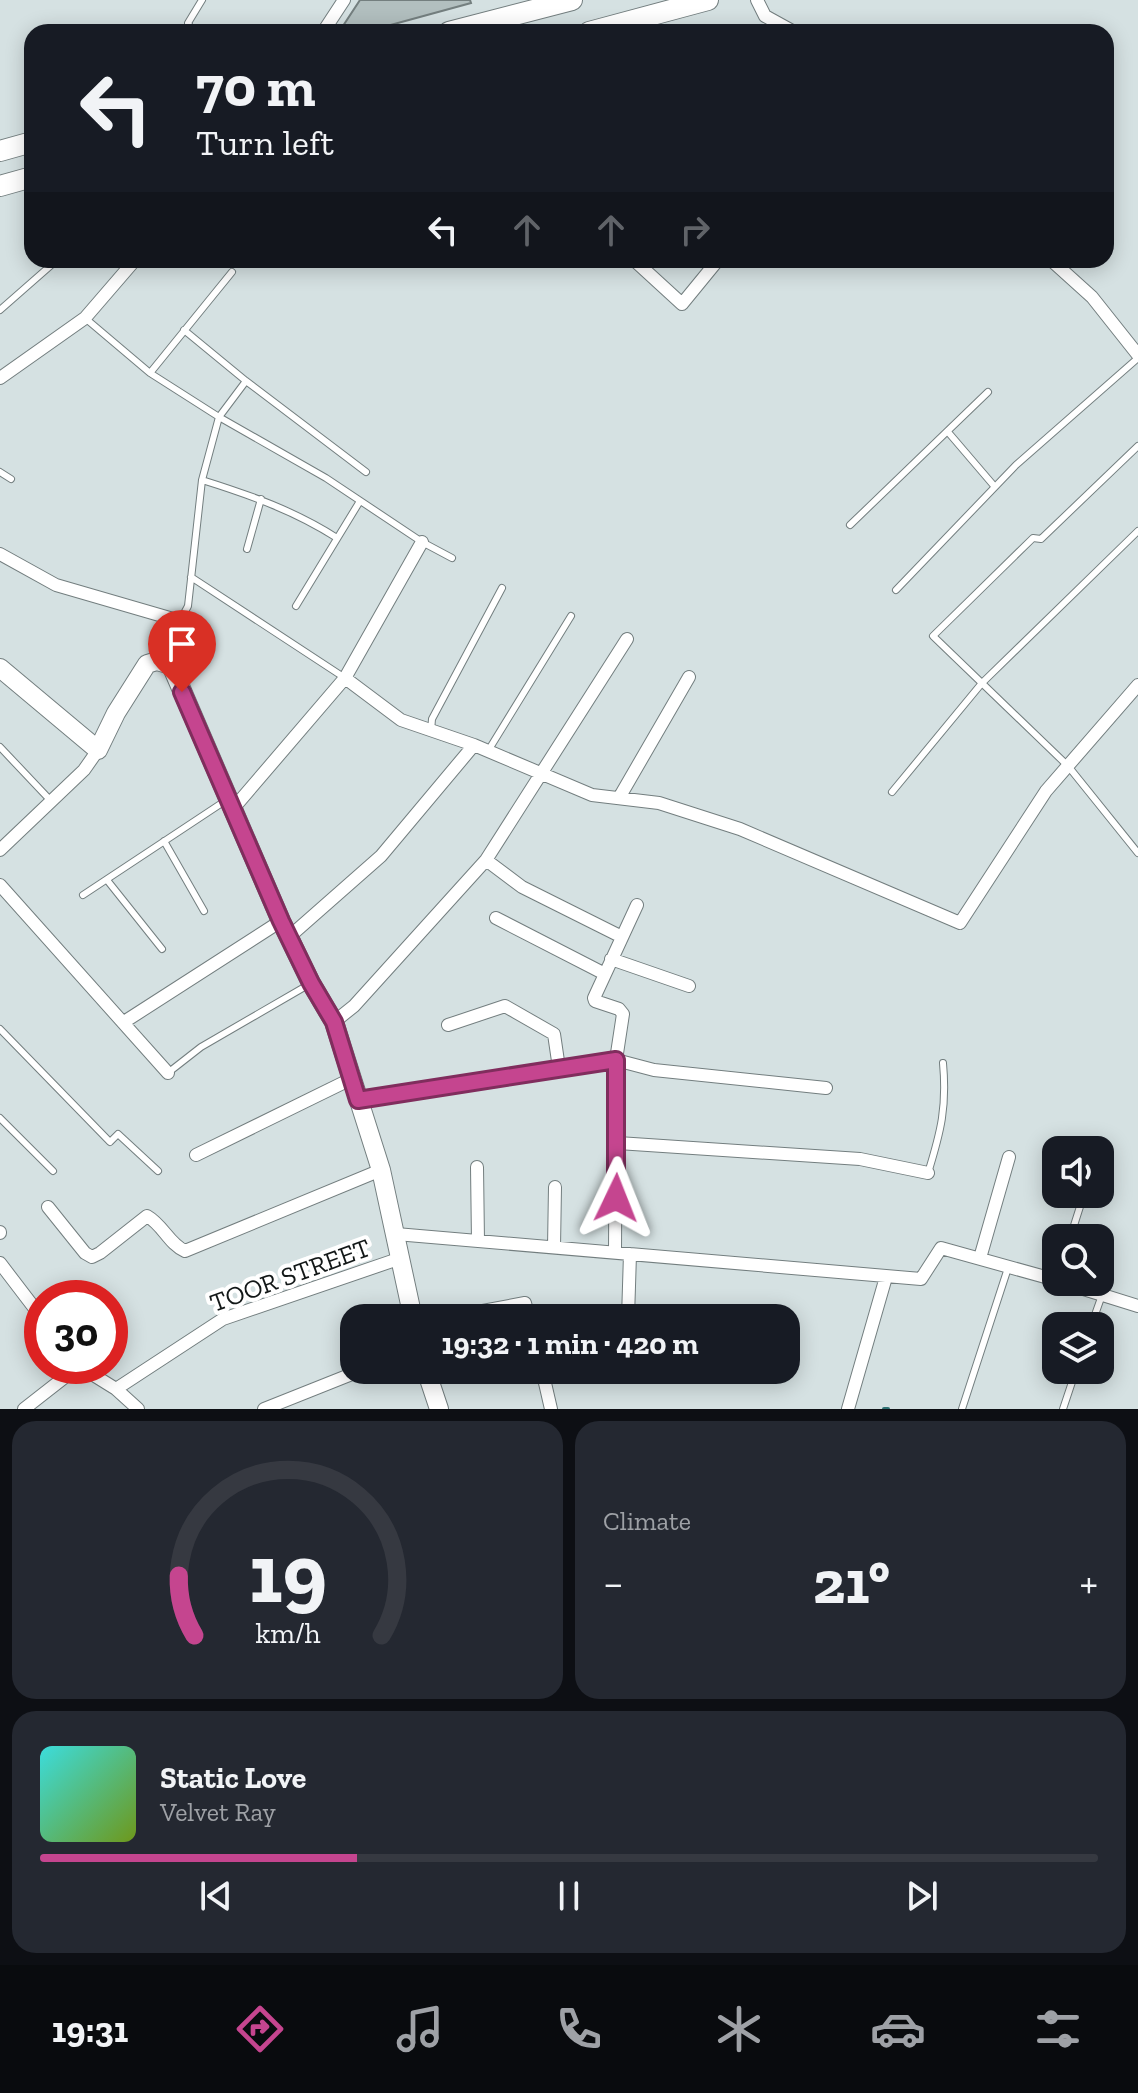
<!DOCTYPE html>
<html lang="en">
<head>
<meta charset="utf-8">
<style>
  :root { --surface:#171b24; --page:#242831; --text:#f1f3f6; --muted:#9ea1a6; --line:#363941; --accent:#c5458f }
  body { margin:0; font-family:"Zilla Slab",serif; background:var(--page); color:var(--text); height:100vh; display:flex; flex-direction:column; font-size:30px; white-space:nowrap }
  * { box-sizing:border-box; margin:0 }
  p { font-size:26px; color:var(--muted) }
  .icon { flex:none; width:44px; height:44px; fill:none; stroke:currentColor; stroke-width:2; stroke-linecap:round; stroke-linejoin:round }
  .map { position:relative; height:1409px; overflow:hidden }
  .panel { display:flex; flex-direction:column; gap:12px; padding:12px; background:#0d0f14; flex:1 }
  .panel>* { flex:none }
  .top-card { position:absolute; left:24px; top:24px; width:1090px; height:244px; border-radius:24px; box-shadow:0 4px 20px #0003; background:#171b24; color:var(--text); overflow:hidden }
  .tools { position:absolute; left:1042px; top:1136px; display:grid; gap:16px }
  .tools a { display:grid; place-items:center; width:72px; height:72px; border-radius:16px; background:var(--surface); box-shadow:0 4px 20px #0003; font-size:40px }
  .speed { position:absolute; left:24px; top:1280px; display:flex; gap:16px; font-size:40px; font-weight:700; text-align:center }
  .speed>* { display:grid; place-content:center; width:104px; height:104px; border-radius:50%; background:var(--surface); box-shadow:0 4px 20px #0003; line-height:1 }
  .speed .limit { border:12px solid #d22; background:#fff; color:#111 }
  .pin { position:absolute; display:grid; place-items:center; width:68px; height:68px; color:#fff; margin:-82px -34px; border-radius:50% 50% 50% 0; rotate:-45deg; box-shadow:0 0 8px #0007 }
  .pin .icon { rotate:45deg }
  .me { position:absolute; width:88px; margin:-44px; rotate:2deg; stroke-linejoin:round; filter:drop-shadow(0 0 6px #0008) }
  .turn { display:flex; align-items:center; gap:28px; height:168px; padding:0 40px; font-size:36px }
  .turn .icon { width:104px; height:104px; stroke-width:2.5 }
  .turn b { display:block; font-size:56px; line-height:68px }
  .lanes { display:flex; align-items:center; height:76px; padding:0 40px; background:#0003; justify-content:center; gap:40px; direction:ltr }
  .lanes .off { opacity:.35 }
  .big { font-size:60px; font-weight:700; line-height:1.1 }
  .panel .card { flex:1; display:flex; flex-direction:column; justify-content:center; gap:12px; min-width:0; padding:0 28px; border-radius:24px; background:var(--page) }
  .panel .dial { align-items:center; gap:0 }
  .dial svg { height:208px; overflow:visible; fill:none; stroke:var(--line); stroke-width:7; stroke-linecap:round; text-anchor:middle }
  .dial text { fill:var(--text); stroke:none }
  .song { display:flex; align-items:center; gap:24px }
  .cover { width:96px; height:96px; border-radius:12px; background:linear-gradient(135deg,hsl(180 70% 55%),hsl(80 70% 35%)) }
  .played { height:8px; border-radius:4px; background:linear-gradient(90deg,var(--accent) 30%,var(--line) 30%) }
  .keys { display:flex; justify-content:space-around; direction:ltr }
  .heat { display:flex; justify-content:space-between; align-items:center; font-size:44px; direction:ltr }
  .panel .tiles { flex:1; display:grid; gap:12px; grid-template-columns:1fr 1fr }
  .card:last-child { grid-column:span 2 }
  .trip { position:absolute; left:340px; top:1304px; width:460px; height:80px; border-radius:24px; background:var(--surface); box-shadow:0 4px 20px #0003; font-weight:700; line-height:80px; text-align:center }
  .tab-bar { display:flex; height:128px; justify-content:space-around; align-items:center; background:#090b0e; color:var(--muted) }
  .tab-bar .icon { width:56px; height:56px }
  .tab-bar .current { color:var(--accent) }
  .tab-bar b { font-size:36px; color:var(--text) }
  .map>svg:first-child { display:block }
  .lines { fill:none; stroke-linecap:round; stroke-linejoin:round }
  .stream { stroke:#2f7274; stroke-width:4 }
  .building { fill:#b2bfbf; stroke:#747f7f; stroke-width:2 }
  .lane-casing { stroke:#737e7f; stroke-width:8 }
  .street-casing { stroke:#737e7f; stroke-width:14 }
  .secondary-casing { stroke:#737e7f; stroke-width:20 }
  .primary-casing { stroke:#737e7f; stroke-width:22 }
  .lane { stroke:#fff; stroke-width:6 }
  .street { stroke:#fff; stroke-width:12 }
  .secondary { stroke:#fff; stroke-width:18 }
  .primary { stroke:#fff; stroke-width:20 }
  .route-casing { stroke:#802d5d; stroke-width:20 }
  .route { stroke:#c5458f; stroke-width:14 }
  .labels { text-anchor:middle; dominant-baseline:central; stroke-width:8; stroke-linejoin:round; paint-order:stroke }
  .street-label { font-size:26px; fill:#121717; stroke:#fff }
</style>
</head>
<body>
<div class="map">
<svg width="1138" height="1409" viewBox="0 0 1138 1409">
  <rect width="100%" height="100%" fill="#d5e1e2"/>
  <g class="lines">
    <!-- stream -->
    <path class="stream" d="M884,1409H888"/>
  </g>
  <!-- building -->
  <path class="building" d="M360,0H470L471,3L365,32H339Z"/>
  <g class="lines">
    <!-- lane casing -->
    <g class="lane-casing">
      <path id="lane" d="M193,32L188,23L202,0
        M0,310L57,260
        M85,318L150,373L219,417L326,478L422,542L452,558
        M184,330L246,381L366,472
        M150,373L232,272
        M948,432L995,487
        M1138,446L1041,539L1033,538L933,636L1068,766L1138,853
        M0,472L11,479
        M202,480C250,495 295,511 337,538
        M850,525L988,392
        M247,549L261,499
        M191,577L345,678
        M896,590L1016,465L1138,358
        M296,606L360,501
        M180,621L188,606L202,480L219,417L246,381
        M431,731L432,719L502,588
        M0,747L52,802
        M488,751L571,616
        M892,792L982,683L1138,531
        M164,841L204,911
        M107,880L162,949
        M83,895L225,801
        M0,1029L110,1142L118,1134L158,1171
        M169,1072L201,1047L308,985
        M0,1118L53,1171
        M1099,1150L1101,1142
        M928,1173C941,1131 947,1107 943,1063
        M1070,1238L1084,1194
        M1091,1326L1102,1295
        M962,1409L1009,1265
        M1063,1409L1076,1370"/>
    </g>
    <!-- street casing -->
    <g class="street-casing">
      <path id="street" d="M757,0L765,16L794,32
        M323,32L344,0
        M634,260L682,304L718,260
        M1051,260L1092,297L1138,355
        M0,378L85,318L135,260
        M0,554L56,585L180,621L171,665
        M345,678L401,720L474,745L592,795L659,803L740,829L960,923L1046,791L1138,685
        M619,798L689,677
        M232,810L345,678L422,542
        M0,850L84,770L98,750
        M486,860L522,887L622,937
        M0,885L168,1073
        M496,918L605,974
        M289,937L381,856L474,745
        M611,959L689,986
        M124,1022L281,921
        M334,1022L354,1006L486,860L627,639
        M448,1025L505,1006L554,1034L559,1068
        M358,1100L616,1060L654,1070L826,1088
        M618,1143L860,1159L928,1173
        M196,1155L351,1079
        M477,1167L478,1241
        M48,1207L85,1253L92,1257L100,1253L147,1216C163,1225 169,1244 185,1251L381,1170
        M0,1232V1233
        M396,1234L921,1279L941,1248L1056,1280
        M554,1247L555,1187
        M615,1252L616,1060L623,1014L619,1009L595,1001L594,998L637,905
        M980,1258L1009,1157
        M0,1263L42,1318
        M1061,1282L1138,1306
        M445,1318L525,1303L529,1318
        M628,1318L630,1254
        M79,1366L116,1389L138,1409
        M542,1370L551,1409
        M627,1376V1370
        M116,1389L223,1319L401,1258
        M24,1409L79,1366
        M264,1409L362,1370
        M848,1409L886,1277"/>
    </g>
    <!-- secondary casing -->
    <g class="secondary-casing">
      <path id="secondary" d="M0,668L98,750L116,713L147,664L157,661L171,665L281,921L311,983L334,1022L381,1170L413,1318
        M426,1370L439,1409"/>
    </g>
    <!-- primary casing -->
    <g class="primary-casing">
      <path id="primary" d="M449,32L572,0
        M589,32L708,0
        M0,151L32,142
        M0,186L32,177"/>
    </g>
    <!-- lane -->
    <use href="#lane" class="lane"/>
    <!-- street -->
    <use href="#street" class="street"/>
    <!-- secondary -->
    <use href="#secondary" class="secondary"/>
    <!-- primary -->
    <use href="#primary" class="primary"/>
  </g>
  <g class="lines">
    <!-- route casing -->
    <g class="route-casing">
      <path id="route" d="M182,692L281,921L311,983L334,1022L358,1100L616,1060V1198"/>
    </g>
    <!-- route -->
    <use href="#route" class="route"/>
  </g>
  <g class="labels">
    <!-- street labels -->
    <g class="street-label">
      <text transform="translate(290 1275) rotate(-20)">TOOR STREET</text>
    </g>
  </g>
</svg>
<div class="tools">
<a><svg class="icon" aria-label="sound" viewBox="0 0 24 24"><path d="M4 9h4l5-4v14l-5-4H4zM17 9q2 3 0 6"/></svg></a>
<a><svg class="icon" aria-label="search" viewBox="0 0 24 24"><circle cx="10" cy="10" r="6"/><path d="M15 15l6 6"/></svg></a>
<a><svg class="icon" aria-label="layers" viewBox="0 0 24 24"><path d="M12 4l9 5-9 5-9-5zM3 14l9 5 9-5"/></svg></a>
</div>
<div class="speed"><div class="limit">30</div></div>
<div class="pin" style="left:182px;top:692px;background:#d93025"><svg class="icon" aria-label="arrive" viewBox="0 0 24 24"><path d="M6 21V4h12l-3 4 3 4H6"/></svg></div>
<svg class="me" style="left:616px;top:1198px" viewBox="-20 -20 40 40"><path d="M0-17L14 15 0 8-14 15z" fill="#c5458f" stroke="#fff" stroke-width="4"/></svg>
<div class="trip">19:32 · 1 min · 420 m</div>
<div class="top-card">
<div class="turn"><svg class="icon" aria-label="left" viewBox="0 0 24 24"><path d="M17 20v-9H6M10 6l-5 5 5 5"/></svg><div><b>70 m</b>Turn left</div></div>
<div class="lanes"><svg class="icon" aria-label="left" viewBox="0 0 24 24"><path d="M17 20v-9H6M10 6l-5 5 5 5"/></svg><svg class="icon off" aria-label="ahead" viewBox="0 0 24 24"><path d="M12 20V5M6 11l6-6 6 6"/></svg><svg class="icon off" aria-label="ahead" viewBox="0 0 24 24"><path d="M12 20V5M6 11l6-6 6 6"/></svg><svg class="icon off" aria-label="right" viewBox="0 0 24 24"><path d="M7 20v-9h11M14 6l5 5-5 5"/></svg></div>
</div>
</div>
<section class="panel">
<div class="tiles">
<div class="card dial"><svg viewBox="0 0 100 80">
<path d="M14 69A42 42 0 1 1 86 69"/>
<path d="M14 69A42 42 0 0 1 8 46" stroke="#c5458f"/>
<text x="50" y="56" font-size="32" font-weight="700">19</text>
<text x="50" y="72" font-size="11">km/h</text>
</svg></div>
<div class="card"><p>Climate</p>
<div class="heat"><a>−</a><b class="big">21°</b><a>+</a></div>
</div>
<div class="card">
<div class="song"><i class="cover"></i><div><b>Static Love</b><p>Velvet Ray</p></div></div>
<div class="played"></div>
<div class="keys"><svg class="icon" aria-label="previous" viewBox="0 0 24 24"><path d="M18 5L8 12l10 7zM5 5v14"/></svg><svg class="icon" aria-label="pause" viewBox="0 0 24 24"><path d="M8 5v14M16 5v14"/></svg><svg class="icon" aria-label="next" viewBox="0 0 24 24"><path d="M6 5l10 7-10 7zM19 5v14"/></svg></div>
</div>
</div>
</section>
<nav class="tab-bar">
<b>19:31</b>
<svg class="icon current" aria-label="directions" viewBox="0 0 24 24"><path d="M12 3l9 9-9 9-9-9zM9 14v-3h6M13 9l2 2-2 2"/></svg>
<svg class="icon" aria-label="music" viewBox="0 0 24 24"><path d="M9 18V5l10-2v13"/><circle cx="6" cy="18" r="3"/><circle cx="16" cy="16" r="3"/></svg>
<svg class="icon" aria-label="phone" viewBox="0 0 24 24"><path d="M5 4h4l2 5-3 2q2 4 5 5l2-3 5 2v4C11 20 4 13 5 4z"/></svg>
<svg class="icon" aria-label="climate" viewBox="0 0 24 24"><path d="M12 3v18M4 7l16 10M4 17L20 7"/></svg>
<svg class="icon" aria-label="car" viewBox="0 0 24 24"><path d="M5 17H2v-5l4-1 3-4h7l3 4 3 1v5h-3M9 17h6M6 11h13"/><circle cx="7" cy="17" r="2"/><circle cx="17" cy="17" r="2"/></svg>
<svg class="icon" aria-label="filters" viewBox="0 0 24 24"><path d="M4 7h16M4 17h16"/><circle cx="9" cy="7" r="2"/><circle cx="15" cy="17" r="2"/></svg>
</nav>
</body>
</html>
